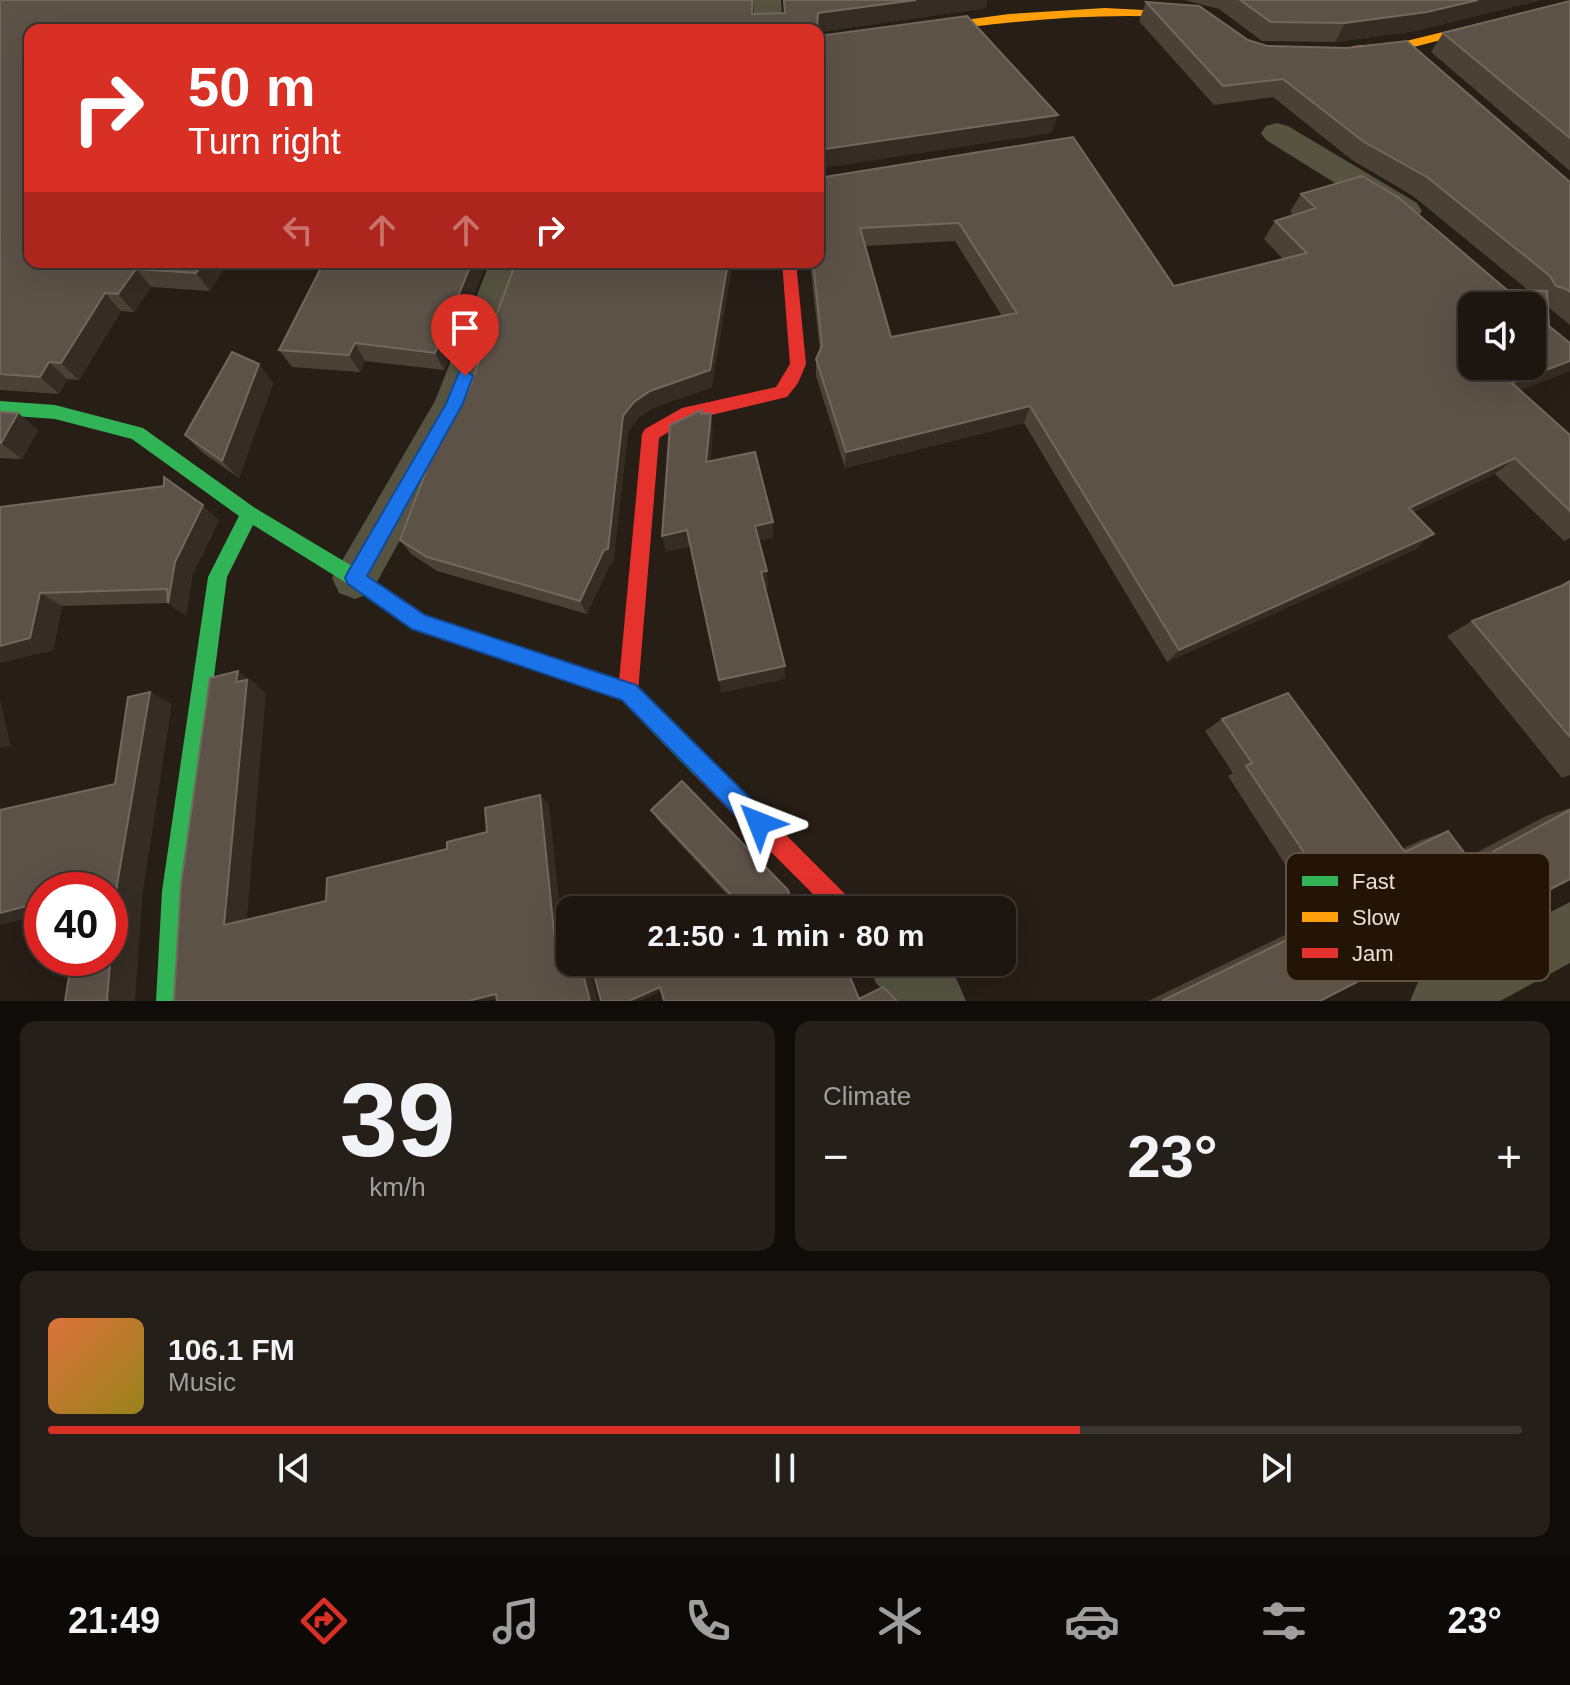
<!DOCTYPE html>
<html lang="en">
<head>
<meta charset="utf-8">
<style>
  :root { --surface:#1d1610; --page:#251f19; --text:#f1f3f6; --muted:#a09f9f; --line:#3b3530; --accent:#d93025 }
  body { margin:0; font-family:Arial,sans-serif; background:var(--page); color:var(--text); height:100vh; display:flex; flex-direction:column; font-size:30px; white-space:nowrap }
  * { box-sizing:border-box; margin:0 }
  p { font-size:26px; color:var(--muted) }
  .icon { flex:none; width:44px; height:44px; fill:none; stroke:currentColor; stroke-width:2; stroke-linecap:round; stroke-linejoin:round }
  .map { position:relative; height:1001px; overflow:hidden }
  .sheet { display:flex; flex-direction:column; gap:20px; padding:20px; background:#100c09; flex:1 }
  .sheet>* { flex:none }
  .guide { position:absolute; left:24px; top:24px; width:800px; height:244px; border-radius:16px; box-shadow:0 8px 32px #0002,0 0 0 2px var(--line); background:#d93025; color:#fff; overflow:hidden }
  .controls { position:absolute; left:1458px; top:292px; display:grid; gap:16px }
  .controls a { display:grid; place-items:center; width:88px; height:88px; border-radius:16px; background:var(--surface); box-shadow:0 8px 32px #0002,0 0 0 2px var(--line); font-size:40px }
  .speed { position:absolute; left:24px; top:872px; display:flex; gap:16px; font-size:40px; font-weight:700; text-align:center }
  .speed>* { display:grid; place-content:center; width:104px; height:104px; border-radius:50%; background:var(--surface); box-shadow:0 8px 32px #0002,0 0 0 2px var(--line); line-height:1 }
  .speed .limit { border:12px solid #d22; background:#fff; color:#111 }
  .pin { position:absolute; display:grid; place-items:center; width:68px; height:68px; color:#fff; margin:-82px -34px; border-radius:50% 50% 50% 0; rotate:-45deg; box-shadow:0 0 8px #0007 }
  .pin .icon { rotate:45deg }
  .me { position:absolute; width:88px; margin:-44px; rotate:315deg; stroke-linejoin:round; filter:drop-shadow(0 0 6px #0008) }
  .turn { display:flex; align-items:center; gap:28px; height:168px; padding:0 32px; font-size:36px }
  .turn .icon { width:104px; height:104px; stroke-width:2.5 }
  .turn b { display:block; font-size:56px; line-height:68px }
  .lanes { display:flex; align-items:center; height:76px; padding:0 32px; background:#0003; justify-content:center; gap:40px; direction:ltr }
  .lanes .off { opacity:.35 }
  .big { font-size:60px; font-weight:700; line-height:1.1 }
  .sheet .tile { flex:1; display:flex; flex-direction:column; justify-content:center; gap:12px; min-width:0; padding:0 28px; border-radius:16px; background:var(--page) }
  .sheet .dial { align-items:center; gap:0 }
  .dial b { font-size:104px; line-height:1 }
  .song { display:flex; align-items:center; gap:24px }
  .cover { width:96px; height:96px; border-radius:12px; background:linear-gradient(135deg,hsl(20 70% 55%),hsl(50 70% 35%)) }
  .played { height:8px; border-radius:4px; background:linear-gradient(90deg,var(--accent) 70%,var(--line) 70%) }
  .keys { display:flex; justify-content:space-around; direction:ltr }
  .heat { display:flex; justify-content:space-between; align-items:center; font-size:44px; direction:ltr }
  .sheet .tiles { flex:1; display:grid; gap:20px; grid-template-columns:1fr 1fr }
  .tile:last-child { grid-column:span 2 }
  .trip { position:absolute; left:556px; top:896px; width:460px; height:80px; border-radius:16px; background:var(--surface); box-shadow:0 8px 32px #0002,0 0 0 2px var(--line); font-weight:700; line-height:80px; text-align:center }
  .tab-bar { display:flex; height:128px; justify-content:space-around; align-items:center; background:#0c0906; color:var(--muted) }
  .tab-bar .icon { width:56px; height:56px }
  .tab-bar .on { color:var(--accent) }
  .tab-bar b { font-size:36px; color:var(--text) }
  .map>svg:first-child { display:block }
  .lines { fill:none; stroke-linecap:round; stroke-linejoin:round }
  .street { fill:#565441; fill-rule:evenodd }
  .fast { fill:#30b455; fill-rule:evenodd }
  .slow { fill:#ff9f0a; fill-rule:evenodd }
  .jam { fill:#e5322d; fill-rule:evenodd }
  .wall { fill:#4b4137; fill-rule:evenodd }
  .shaded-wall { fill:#352c23 }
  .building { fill:#5c5248; stroke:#72685e; stroke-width:2; fill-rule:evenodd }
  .route { fill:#1a73e8; stroke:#114b97; stroke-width:2 }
  .key { fill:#241406; stroke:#5f5144; stroke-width:2 }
  .key-label { font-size:22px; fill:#eadfd5 }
</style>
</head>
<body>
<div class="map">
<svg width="1570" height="1001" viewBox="0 0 1570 1001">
  <rect width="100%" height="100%" fill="#271e16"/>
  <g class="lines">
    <!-- street -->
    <path class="street" d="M753,0H781L783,30H755Z
      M1277,123L1288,126L1417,203L1422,211L1417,219L1405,223L1393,219L1266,140L1261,133L1266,126Z
      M490,262H526L474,405L371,593L355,599L339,593L332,578L435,401Z
      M1570,902V963L1500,1001H1410L1419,980Z
      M868,962H939L957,980L966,1001H894L876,983Z"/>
    <!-- fast -->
    <path class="fast" d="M0,401L55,405L143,428L255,508L362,572L425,615L635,685L710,759L713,767L710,775L702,778L694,775L621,700L412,628L348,584L253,525L227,577L186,891L180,1001H156L162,891L208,577L239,516L132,439L55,419L0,415Z"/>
    <!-- slow -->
    <path class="slow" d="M1570,1V7L1402,50L1353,54L1347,50L1353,46L1402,42Z
      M1105,8L1201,13L1207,16L1201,19C1071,8 946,30 818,48V40L1009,14Z"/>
    <!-- jam -->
    <path class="jam" d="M782,262H796L806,364L798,383L787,397L686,421L659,438L638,692L635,699L628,702L621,699L618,692L642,434L645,429L682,408L776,387L790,364Z
      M702,756L710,759L853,902L857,910H829L694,775L691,767L694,759Z"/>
  </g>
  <!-- wall -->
  <path class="wall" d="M0,0H752V14L784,13L783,0H987L986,8L818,32V30H30V262H228L210,291L151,287L134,312L121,311L79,380L67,379L59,394L0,390Z
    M1184,0H1541L1415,31L1335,42L1262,41L1219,9Z
    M1570,1V171L1431,52L1443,33Z
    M1146,2L1248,40L1570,182V325L1548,307L1549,326L1570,371L1520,390L1570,435V538L1564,541L1495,474L1413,512L1416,549L1167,662L1024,423L845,468L816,376V359L820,352L810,262H818V178L1174,286L1283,259L1264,239L1275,221L1293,215L1290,212L1301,194L1507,290L1529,291L1413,196L1352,160L1273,97L1214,105L1139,21ZM955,241L1002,316L891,337L865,246Z
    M487,262L444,370L365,361L360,372L292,367L279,350Z
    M259,364L273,383L239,478L203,453L185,435Z
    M712,387L653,408L638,418L628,432L613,563L610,564L587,614L437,571L411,554L400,540L469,389Z
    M0,412L18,413L38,430L22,459L0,458Z
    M0,507L219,520L192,576L186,616L168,603L62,606L53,650L0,663Z
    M1570,581V775L1562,778L1447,636L1472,621L1561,586Z
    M1222,719L1402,849L1421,840L1448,831L1468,857L1546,816L1570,808V879L1386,974L1368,976L1320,1001H1148L1320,918L1228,776L1233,773L1205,731Z
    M651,810L795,910L733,901L657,819Z"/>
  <!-- shaded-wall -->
  <path class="shaded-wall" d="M916,0H987L986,8L818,32L817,30L818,13Z
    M1478,0H1541L1415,31L1335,42L1345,23Z
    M1058,115L1052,133L818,169V150Z
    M203,262H228L210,291L196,273Z
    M472,262H487L444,370L435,353Z
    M728,262H733L712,387L653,408L638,418L628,432L613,563L610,564L587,614L580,601L623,416Z
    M136,269L151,287L134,312L118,294Z
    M105,293L121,311L79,380L61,363Z
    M355,343L365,361L360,372L349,355Z
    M1570,361V371L1494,399L1512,383Z
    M49,362L67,379L59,394L40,377Z
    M259,364L273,383L239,478L222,461Z
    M1030,406L1024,423L845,468L846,452Z
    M18,413L38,430L22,459L1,443Z
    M711,413L713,432L709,480L706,462Z
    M1515,458L1495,474L1392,522L1409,508Z
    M203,505L219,520L192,576L186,616L168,603L175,562Z
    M773,522V538L756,542L755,526Z
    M687,530L690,547L666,552L662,536Z
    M1434,534L1416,549L1167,662L1179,650Z
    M767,571L768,587L762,588L761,572Z
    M40,593L62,606L53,650L0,663V646Z
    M785,666V679L721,693L719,680Z
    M238,671L257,684V686L266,693L246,930L224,925Z
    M150,692L172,704L143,891L135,1001H108L107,999L117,885Z
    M0,700L11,746L0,748Z
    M540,795L549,804L565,955L556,952Z
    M42,902V915L0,925V913Z
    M580,962H588L598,1001H590Z
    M660,987L666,989L640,1001H629Z
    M496,994L508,996L487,1001H468Z"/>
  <!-- building -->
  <path class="building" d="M0,0H752V14L785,13L784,0H916L818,13L817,30H30V262H203L196,273L136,269L118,294L105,293L61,363L49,362L40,377L0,374Z
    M1240,0H1478L1427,12L1345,23L1271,22Z
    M1570,1V138L1443,33Z
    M1146,2L1199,6L1248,40L1267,46L1347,48L1407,41L1570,182V292L1566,289L1556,286L1550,276L1427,177L1364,142L1283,79L1223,86Z
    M967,16L1058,115L818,150V155V36Z
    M1073,137L1174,286L1307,253L1275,221L1316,208L1301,194L1362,176L1399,198L1507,290L1547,291L1549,326L1570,343V361L1512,383L1570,435V511L1515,458L1409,508L1434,534L1179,650L1030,406L846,452L816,359L822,346L813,262H818V178ZM959,223L1017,313L891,337L860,228ZM1472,306H1532V366H1472Z
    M324,262H472L435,353L355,343L349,355L279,350Z
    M516,262H728L710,370L650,391L634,402L623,416L608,549L604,550L580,601L427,557L400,540L433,453L469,389Z
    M232,352L259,364L222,461L185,435Z
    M702,410L701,414L711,413L706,462L755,452L773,522L755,526L767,571L761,572L785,666L719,680L687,530L662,536L670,425Z
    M0,412L18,413L1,443H0Z
    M164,477L203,505L175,562L168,603L167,589L40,593L30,638L0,646V507L164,486Z
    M1570,581V737L1472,621L1561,586Z
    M238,671L236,682L247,680L224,925L326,901L327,878L447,849V842L487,832L485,808L540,795L556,952L570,945V962H580L590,1001H497L496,994L468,1001H174L181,885L210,678Z
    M150,692L117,885L107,999L108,1001H65L72,958H110V890H42V902L0,913V810L115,784L128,697Z
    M1288,693L1405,852L1448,831L1472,863L1570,810V879L1386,974L1382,969L1320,1001H1162L1344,912L1246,766L1252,763L1222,719Z
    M682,781L788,890L795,910H713L736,900L651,810Z
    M592,962H844L859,999L883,987L897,1001H664L660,987L629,1001H601L591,963Z"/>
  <!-- route -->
  <path class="route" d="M465,370L473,376L462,405L367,576L425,615L636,685L767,815L770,823L767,831L759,834L751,831L622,700L412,629L348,584L345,578L348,572L446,404L459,372Z"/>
  <!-- legend -->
  <rect x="1286" y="853" width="264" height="128" rx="12" class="key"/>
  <rect x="1302" y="876" width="36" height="10" fill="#30b455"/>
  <rect x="1302" y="912" width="36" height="10" fill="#ff9f0a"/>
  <rect x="1302" y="948" width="36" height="10" fill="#e5322d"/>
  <g class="key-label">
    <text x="1352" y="889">Fast</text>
    <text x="1352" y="925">Slow</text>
    <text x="1352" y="961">Jam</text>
  </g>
</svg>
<div class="controls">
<a><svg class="icon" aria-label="sound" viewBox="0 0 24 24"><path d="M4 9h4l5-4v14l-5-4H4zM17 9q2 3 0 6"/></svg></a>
</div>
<div class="speed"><div class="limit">40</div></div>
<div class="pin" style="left:465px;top:376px;background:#d93025"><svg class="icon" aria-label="arrive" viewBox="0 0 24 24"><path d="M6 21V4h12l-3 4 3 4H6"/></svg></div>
<svg class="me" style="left:759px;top:823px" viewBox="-20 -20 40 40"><path d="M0-17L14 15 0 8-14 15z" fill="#1a73e8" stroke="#fff" stroke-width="4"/></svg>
<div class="trip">21:50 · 1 min · 80 m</div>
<div class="guide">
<div class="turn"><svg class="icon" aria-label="right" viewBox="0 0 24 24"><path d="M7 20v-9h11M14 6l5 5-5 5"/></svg><div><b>50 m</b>Turn right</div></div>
<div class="lanes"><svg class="icon off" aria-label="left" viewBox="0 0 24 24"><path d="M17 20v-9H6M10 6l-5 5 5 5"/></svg><svg class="icon off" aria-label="ahead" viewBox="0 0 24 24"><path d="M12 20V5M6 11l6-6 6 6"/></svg><svg class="icon off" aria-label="ahead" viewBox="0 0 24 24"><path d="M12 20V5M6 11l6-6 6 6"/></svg><svg class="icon" aria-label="right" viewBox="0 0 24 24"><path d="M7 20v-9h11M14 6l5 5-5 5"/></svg></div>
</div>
</div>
<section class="sheet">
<div class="tiles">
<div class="tile dial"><b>39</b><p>km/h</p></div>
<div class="tile"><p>Climate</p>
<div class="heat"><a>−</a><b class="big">23°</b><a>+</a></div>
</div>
<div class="tile">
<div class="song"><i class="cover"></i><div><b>106.1 FM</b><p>Music</p></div></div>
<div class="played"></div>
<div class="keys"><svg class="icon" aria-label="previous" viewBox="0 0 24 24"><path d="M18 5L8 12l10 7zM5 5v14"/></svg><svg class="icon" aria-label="pause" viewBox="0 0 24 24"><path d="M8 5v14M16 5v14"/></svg><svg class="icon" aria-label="next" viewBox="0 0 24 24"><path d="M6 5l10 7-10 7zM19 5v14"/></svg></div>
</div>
</div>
</section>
<nav class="tab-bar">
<b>21:49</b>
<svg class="icon on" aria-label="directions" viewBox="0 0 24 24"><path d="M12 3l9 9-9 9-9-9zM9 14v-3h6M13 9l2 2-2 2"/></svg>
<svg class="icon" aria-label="music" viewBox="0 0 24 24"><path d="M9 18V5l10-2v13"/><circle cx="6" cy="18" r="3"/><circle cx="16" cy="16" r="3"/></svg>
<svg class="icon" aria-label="phone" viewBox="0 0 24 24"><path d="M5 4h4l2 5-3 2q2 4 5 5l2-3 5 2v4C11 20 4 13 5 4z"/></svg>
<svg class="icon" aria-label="climate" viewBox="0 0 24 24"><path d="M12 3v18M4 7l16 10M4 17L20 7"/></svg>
<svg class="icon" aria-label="car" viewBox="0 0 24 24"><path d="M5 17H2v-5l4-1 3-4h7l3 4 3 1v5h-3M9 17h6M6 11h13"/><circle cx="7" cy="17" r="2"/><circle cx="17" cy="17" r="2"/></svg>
<svg class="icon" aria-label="filters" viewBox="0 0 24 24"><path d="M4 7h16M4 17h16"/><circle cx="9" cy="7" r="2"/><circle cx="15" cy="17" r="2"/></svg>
<b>23°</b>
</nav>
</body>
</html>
